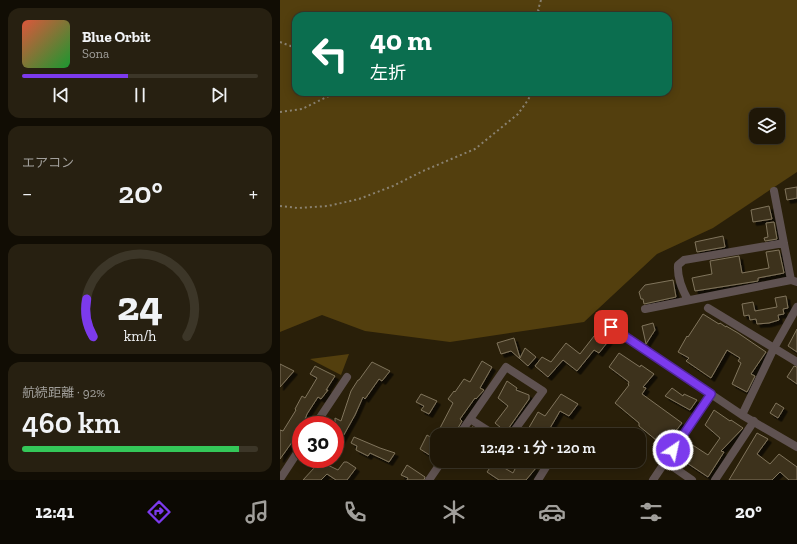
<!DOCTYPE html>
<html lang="ja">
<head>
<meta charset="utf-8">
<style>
  :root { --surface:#1f1707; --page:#272011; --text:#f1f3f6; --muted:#a19f9b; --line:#3c3628; --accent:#7c3aed }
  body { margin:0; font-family:"Zilla Slab","Noto Sans JP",serif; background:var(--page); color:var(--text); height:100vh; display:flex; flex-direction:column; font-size:15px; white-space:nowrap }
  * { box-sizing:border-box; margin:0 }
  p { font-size:13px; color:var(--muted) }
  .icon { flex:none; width:22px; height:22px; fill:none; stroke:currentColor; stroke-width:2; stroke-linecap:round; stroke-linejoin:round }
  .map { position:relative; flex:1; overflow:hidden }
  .panel { display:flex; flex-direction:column; gap:8px; padding:8px; background:#110d04; width:280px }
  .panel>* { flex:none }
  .top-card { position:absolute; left:12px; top:12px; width:380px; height:84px; border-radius:12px; box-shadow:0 2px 10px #0003,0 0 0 1px var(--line); background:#0b6e4f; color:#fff; overflow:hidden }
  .buttons { position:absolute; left:469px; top:108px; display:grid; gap:8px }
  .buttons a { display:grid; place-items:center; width:36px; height:36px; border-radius:8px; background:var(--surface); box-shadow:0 2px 10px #0003,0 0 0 1px var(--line); font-size:20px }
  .speed { position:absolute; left:12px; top:416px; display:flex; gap:8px; font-size:20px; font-weight:700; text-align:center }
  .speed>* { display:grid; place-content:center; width:52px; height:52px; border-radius:50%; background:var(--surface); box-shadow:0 2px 10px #0003,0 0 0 1px var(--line); line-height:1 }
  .speed .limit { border:6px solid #d22; background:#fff; color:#111 }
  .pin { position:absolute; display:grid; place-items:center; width:34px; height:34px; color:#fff; margin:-17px; border-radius:8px; box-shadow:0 2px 6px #0006 }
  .me { position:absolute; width:44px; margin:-22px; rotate:34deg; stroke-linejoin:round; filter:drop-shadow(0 0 3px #0008) }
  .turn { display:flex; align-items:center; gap:14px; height:84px; padding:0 12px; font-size:18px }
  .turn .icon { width:52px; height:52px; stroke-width:2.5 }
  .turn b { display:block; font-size:28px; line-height:34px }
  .big { font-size:30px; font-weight:600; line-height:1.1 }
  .panel .widget { flex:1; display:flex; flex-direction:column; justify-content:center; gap:6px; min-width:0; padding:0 14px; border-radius:12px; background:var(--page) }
  .panel .dial { align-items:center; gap:0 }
  .dial svg { height:104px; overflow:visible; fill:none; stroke:var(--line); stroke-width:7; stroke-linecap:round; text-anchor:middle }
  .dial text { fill:var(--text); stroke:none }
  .song { display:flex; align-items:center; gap:12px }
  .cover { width:48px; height:48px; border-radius:6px; background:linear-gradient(135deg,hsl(10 70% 55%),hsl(130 70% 35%)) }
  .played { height:4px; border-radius:2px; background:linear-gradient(90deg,var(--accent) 45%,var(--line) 45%) }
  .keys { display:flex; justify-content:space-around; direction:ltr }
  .heat { display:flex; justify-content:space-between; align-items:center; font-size:22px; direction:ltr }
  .charge { height:6px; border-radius:3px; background:linear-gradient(90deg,#34c759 92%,var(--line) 0) }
  .trip { position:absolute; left:150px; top:428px; width:216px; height:40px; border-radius:12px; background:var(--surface); box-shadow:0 2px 10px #0003,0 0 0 1px var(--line); font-weight:600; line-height:40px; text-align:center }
  .menu { display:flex; height:64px; justify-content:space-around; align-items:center; background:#0c0903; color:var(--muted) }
  .menu .icon { width:28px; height:28px }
  .menu .active { color:var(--accent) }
  .menu b { font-size:18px; color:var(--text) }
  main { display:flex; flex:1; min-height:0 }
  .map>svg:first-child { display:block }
  .green { fill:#533f0e; fill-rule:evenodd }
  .building { fill:#3d331d; stroke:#80745c; filter:url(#shadow) }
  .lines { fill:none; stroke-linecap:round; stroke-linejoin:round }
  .path { stroke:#8a8271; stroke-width:2; stroke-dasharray:2 3; stroke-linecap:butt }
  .street { stroke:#5f5251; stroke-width:8 }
  .route-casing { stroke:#51269a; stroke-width:10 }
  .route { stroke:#7c3aed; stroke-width:7 }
</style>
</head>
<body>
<main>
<section class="panel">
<div class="widget">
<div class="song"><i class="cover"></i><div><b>Blue Orbit</b><p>Sona</p></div></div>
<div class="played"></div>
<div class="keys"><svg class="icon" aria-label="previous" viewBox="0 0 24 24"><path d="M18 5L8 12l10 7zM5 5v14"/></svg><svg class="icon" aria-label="pause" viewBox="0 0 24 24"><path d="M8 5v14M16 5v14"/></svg><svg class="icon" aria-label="next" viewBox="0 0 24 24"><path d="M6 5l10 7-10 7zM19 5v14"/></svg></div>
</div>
<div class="widget"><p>エアコン</p>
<div class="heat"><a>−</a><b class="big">20°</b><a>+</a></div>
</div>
<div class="widget dial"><svg viewBox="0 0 100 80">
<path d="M14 69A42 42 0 1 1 86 69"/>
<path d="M14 69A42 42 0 0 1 9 40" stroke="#7c3aed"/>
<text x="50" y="56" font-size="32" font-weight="700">24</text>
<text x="50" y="72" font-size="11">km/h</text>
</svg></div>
<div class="widget"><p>航続距離 · 92%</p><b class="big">460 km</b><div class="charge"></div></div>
</section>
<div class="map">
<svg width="517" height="480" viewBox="0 0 517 480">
  <defs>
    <filter id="shadow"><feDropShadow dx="3.5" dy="3.5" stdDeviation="0" flood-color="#0009"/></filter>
  </defs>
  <rect width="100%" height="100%" fill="#291f09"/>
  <!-- green -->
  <path class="green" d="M0,0H517V172L433,228L377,254L304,322L170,342L85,331L42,315L0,332ZM16,16H388V92H16ZM476,115H498V137H476Z
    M69,354L61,375L30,359Z"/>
  <!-- building -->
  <path class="building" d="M517,187V198L507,200L505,189Z
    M489,206L492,219L473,222L471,210Z
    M494,222L497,239L485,241L484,238L488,237L486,223Z
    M443,236L445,247L417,252L415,242Z
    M499,250L504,273L478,278V281L415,291L412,278L432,274L430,261L459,256L462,273L489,268L486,252Z
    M393,280L396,297L364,304L363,299H361L359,292L365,285Z
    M506,296L508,308L503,309L504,314L498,315L499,320L489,323L477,324L476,319L470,320L469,315L464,316L462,304L473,302L475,311L497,307L495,298Z
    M423,314L439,324L440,323L446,327V326L458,333L486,352L471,374L475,376L467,392L452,384L461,363L458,361L460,358L447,350L431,378L406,361L409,358L398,352L407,336L408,337Z
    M373,323L375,330L366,344L362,326Z
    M517,329V352L508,346Z
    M318,331L330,339L319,353L314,350L297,371L283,360L268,377L255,366L262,357L271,362L286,343L300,354Z
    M234,338L240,358L245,348L256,357L248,366L231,351L221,354L217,343Z
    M339,353L360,367L361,365L374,374L363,387L366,388L362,394L402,423L382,449L373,444L376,440L359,426V423L335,403L349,385L348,384L349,382L329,367Z
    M202,361L212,367L200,388L204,390L196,399L195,398L180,419L182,421L174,435H172L160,428L173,403L168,399L174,391L175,392L184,379L190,382Z
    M92,362L110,371L102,381L99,379L85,399L83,397L75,415L61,440L55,447V418L61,421L71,391L78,380H79Z
    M0,364L14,371L0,387Z
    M35,366L55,376L46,390H48L41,399L38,397L27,414L23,425H21L20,431L0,459V430L3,431L16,410L15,409L22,396L25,398L37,378L30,374Z
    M514,366L517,367V384L507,377Z
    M227,381L237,388L236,390L249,395V399L226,432L215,423L228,406L218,398Z
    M392,388L403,396L404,394L417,400L410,410L385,396Z
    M141,394L157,401L149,414L141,410L144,406L136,402Z
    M281,394L298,404L289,416L280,411L266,435H255L247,431L258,412L265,416Z
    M496,403L504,408L498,418L490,413Z
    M434,410L450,421L451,420L463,428L441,451L444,452L428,477L401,459L411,444L428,455L440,438L425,425Z
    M192,427H193L205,435H186Z
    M477,433L488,439L477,454L490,464L499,454L517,467V480H509L500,472L492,480H449Z
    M147,435L157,441L156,459L140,449Z
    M74,437L100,448L115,453L109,462L90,453L88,456L76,450L77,446L71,443Z
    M20,459H35L58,470L64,462H67L76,468L67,480H56L47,474L41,480H23L34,468L19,460Z
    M239,461H245L256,468L246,480H219L207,472L214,462L233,473Z
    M127,465L145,477L144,480H127L128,478L121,475Z"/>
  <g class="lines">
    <!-- path -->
    <path class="path" d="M261,0L258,10L262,16
      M0,42L16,48
      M0,112L22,109L57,92
      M0,206L18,208L48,206L79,199L113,186L143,171L195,149L238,114L248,100L252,92"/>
    <!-- street -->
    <path class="street" d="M494,191L511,280
      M408,300C402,289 397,278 398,265L404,260L504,243
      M428,308L517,362
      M365,309L511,280L517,282
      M331,327L462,415L517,447
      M462,415L494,348L517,307
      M190,419L215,435
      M35,425L67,377
      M179,435L226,367L263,391L231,435
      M386,462L412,480
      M0,479L21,447
      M149,480L162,461
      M258,480L268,464L262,461
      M373,480L431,394
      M435,480L474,421"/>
  </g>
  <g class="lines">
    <!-- route casing -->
    <g class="route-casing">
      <path id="route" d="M331,327L431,394L393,450"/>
    </g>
    <!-- route -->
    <use href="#route" class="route"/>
  </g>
</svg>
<div class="buttons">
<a><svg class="icon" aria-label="layers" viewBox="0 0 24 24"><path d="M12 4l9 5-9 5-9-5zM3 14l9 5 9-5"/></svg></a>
</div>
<div class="speed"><div class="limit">30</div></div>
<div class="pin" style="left:331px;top:327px;background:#d93025"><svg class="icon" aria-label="arrive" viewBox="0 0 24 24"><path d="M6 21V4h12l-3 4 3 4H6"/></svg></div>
<svg class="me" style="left:393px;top:450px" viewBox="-20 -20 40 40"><circle r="17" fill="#7c3aed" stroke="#fff" stroke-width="3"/><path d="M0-11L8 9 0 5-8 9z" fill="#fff"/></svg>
<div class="trip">12:42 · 1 分 · 120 m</div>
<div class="top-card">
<div class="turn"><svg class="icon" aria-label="left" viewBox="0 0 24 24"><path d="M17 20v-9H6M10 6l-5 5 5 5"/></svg><div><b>40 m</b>左折</div></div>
</div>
</div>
</main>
<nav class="menu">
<b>12:41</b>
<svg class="icon active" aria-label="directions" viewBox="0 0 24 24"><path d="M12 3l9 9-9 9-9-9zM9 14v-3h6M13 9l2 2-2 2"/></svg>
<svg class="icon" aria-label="music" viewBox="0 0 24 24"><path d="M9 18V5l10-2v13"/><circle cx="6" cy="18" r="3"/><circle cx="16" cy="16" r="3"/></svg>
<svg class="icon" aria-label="phone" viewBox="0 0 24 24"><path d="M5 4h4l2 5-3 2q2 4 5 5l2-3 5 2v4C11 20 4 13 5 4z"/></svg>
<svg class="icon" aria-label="climate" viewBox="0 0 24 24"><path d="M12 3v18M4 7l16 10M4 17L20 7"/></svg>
<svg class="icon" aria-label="car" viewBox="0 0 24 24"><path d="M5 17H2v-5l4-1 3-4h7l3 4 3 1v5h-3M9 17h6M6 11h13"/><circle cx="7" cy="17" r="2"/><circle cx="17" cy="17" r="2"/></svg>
<svg class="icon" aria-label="filters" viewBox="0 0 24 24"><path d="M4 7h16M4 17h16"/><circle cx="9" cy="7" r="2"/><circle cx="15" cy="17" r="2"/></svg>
<b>20°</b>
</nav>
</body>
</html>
